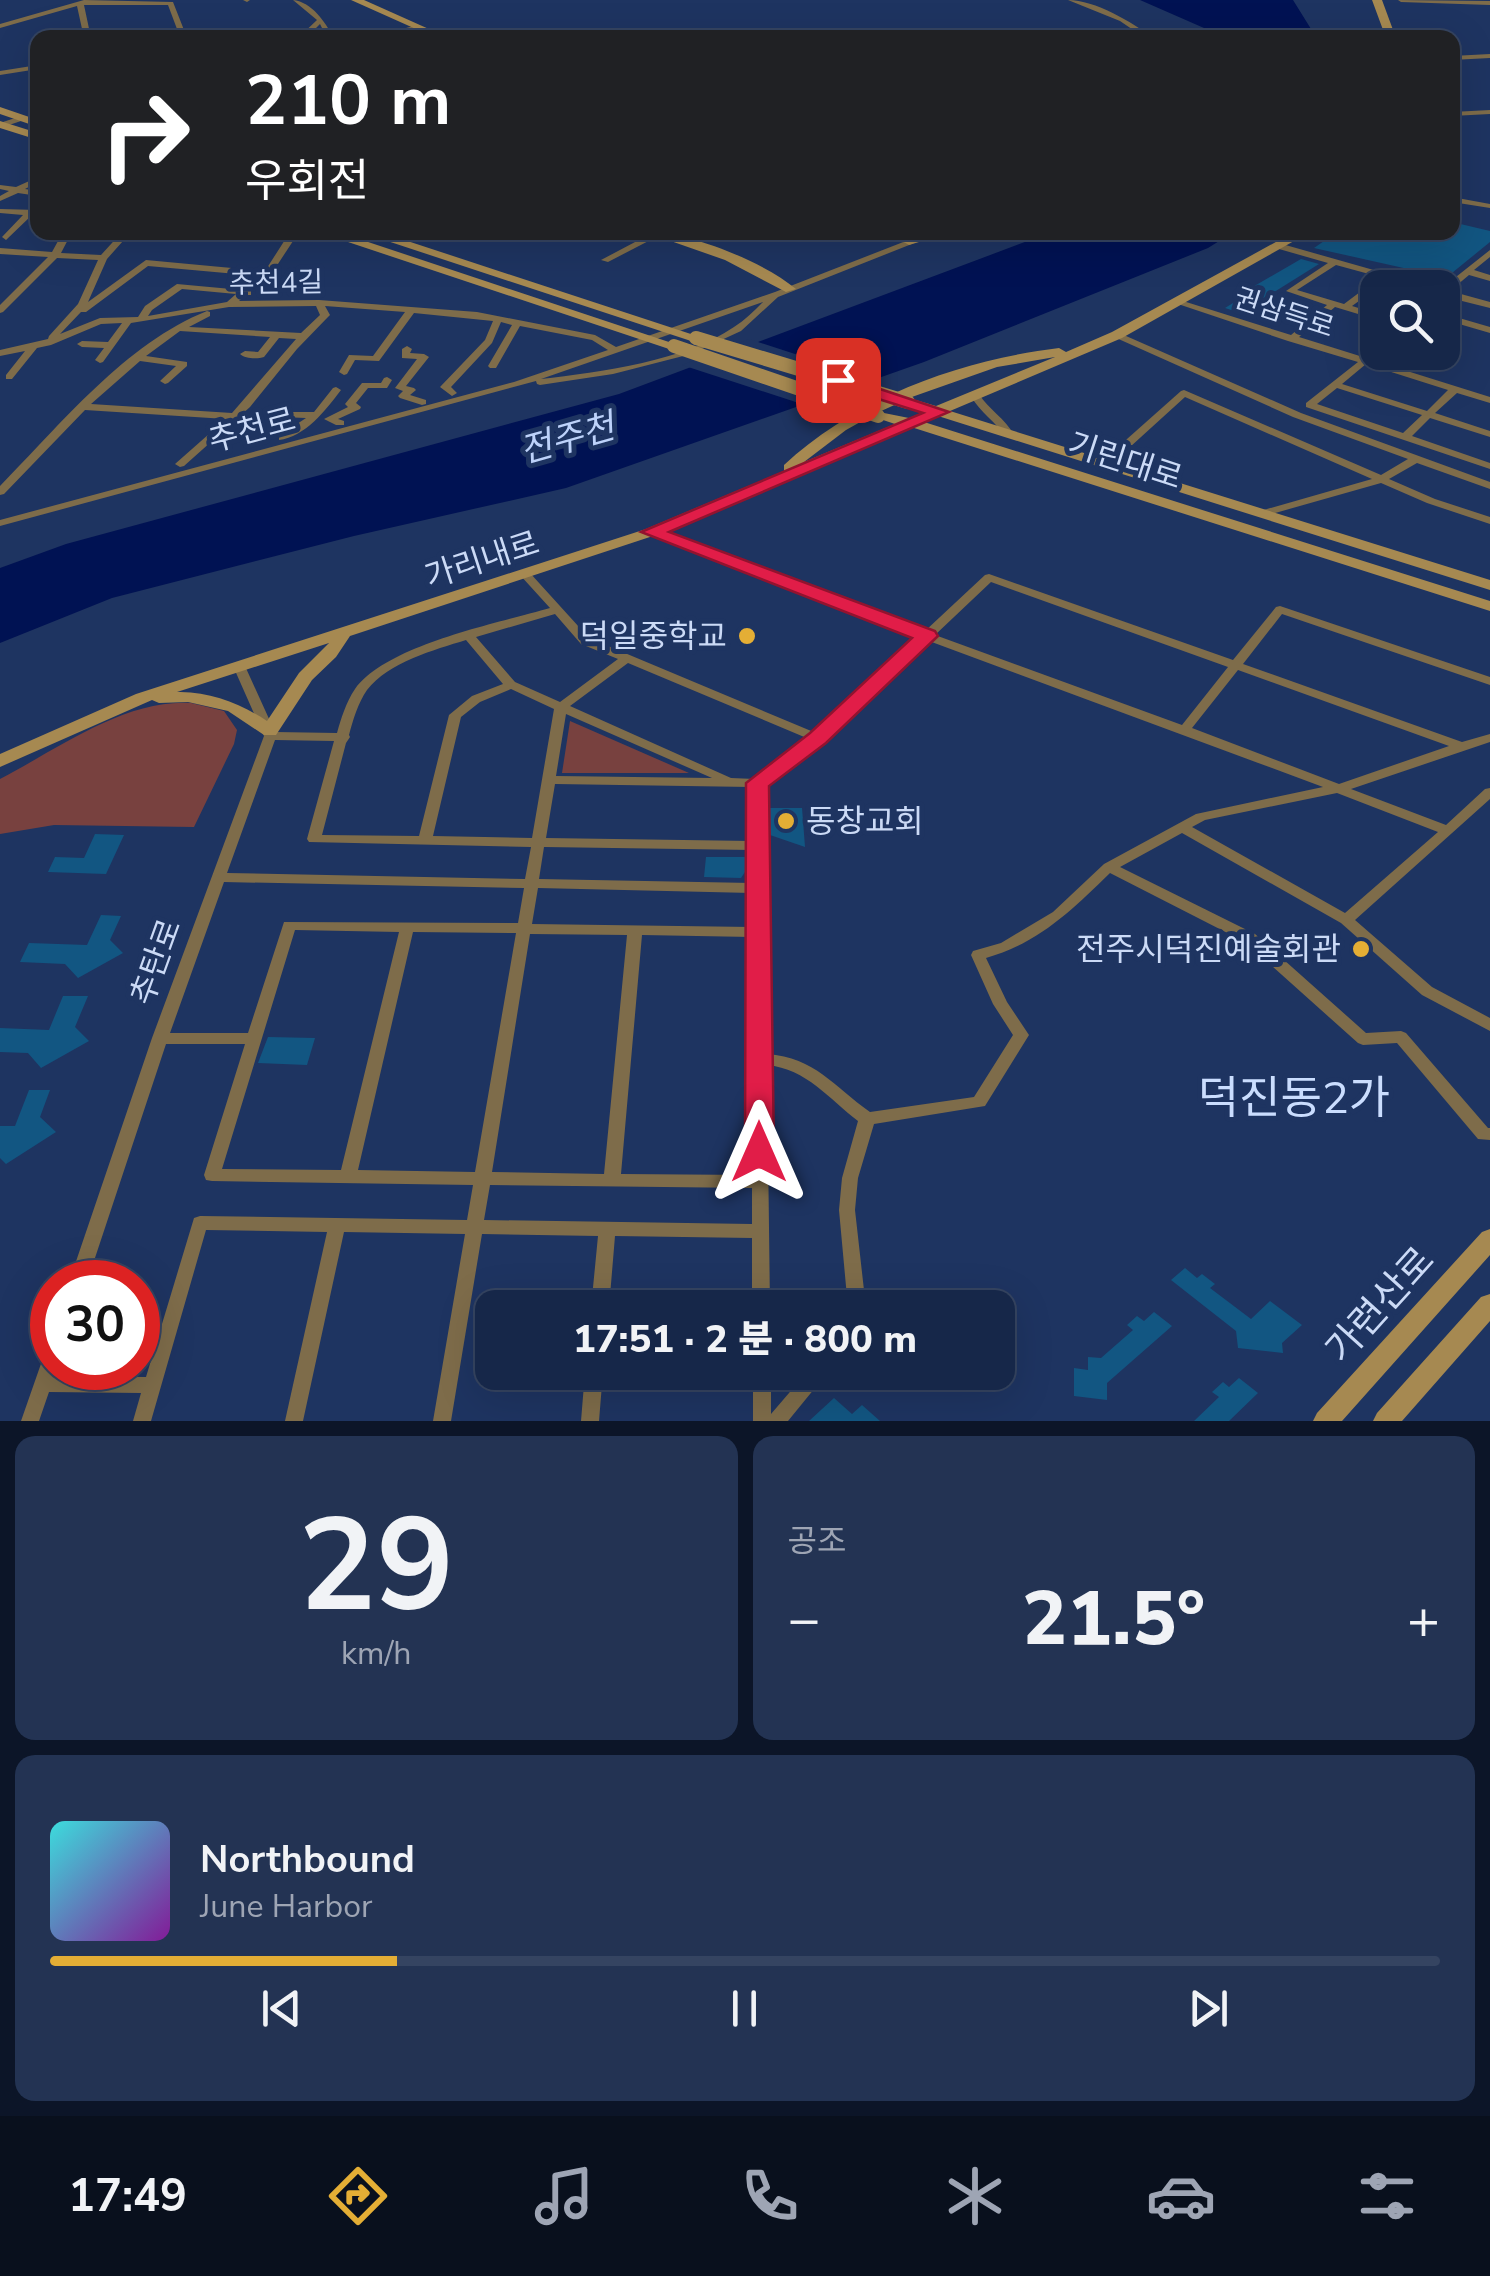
<!DOCTYPE html>
<html lang="ko">
<head>
<meta charset="utf-8">
<style>
  :root { --surface:#162749; --page:#233353; --text:#f1f3f6; --muted:#9ea5b4; --line:#354461; --accent:#e4ae35 }
  body { margin:0; font-family:"Nunito Sans","Noto Sans KR",sans-serif; background:var(--page); color:var(--text); height:100vh; display:flex; flex-direction:column; font-size:38px; white-space:nowrap }
  * { box-sizing:border-box; margin:0 }
  p { font-size:32px; color:var(--muted) }
  .icon { flex:none; width:55px; height:55px; fill:none; stroke:currentColor; stroke-width:2; stroke-linecap:round; stroke-linejoin:round }
  .map { position:relative; height:1421px; overflow:hidden }
  .side { display:flex; flex-direction:column; gap:15px; padding:15px; background:#0c1528; flex:1 }
  .side>* { flex:none }
  .banner { position:absolute; left:30px; top:30px; width:1430px; height:210px; border-radius:20px; box-shadow:0 10px 40px #0002,0 0 0 2px var(--line); background:#202124; color:#fff; overflow:hidden }
  .fabs { position:absolute; left:1360px; top:270px; display:grid; gap:20px }
  .fabs a { display:grid; place-items:center; width:100px; height:100px; border-radius:20px; background:var(--surface); box-shadow:0 10px 40px #0002,0 0 0 2px var(--line); font-size:50px }
  .speed { position:absolute; left:30px; top:1260px; display:flex; gap:20px; font-size:50px; font-weight:700; text-align:center }
  .speed>* { display:grid; place-content:center; width:130px; height:130px; border-radius:50%; background:var(--surface); box-shadow:0 10px 40px #0002,0 0 0 2px var(--line); line-height:1 }
  .speed .limit { border:15px solid #d22; background:#fff; color:#111 }
  .pin { position:absolute; display:grid; place-items:center; width:85px; height:85px; color:#fff; margin:-42px; border-radius:20px; box-shadow:0 5px 15px #0006 }
  .me { position:absolute; width:110px; margin:-55px; rotate:0deg; stroke-linejoin:round; filter:drop-shadow(0 0 8px #0008) }
  .turn { display:flex; align-items:center; gap:35px; height:210px; padding:0 50px; font-size:45px }
  .turn .icon { width:130px; height:130px; stroke-width:2.5 }
  .turn b { display:block; font-size:70px; line-height:85px }
  .big { font-size:75px; font-weight:800; line-height:1.1 }
  .side .tile { flex:1; display:flex; flex-direction:column; justify-content:center; gap:15px; min-width:0; padding:0 35px; border-radius:20px; background:var(--page) }
  .side .dial { align-items:center; gap:0 }
  .dial b { font-size:130px; line-height:1 }
  .song { display:flex; align-items:center; gap:30px }
  .cover { width:120px; height:120px; border-radius:15px; background:linear-gradient(135deg,hsl(180 70% 55%),hsl(290 70% 35%)) }
  .played { height:10px; border-radius:5px; background:linear-gradient(90deg,var(--accent) 25%,var(--line) 25%) }
  .keys { display:flex; justify-content:space-around; direction:ltr }
  .heat { display:flex; justify-content:space-between; align-items:center; font-size:55px; direction:ltr }
  .side .tiles { flex:1; display:grid; gap:15px; grid-template-columns:1fr 1fr }
  .tile:last-child { grid-column:span 2 }
  .trip { position:absolute; left:475px; top:1290px; width:540px; height:100px; border-radius:20px; background:var(--surface); box-shadow:0 10px 40px #0002,0 0 0 2px var(--line); font-weight:800; line-height:100px; text-align:center }
  .tabs { display:flex; height:160px; justify-content:space-around; align-items:center; background:#09101d; color:var(--muted) }
  .tabs .icon { width:70px; height:70px }
  .tabs .current { color:var(--accent) }
  .tabs b { font-size:45px; color:var(--text) }
  .map>svg:first-child { display:block }
  .green { fill:#78413f }
  .water { fill:#001253 }
  .pier { fill:#1e3461 }
  .building { fill:#125682 }
  .lines { fill:none; stroke-linecap:round; stroke-linejoin:round }
  .street { fill:#7e6c4a; fill-rule:evenodd }
  .secondary { fill:#a68951; fill-rule:evenodd }
  .secondary-bridge { stroke:#a68951; stroke-width:14 }
  .route { fill:#e11d48; stroke:#92132f; stroke-width:2.5 }
  .poi-dot { fill:#e4ae35; stroke:#1e3461; stroke-width:4 }
  .labels { text-anchor:middle; dominant-baseline:central; stroke-width:10; stroke-linejoin:round; paint-order:stroke }
  .far-street-label { font-size:28px; fill:#cbdaf6; stroke:#1e3461 }
  .street-label { font-size:32px; fill:#cbdaf6; stroke:#1e3461 }
  .poi-label { font-size:32px; fill:#cbdaf6; stroke:#1e3461; text-anchor:end }
  .water-label { font-size:35px; font-style:italic; fill:#bdd2fa; stroke:#1e3461 }
  .near-street-label { font-size:38px; fill:#cbdaf6; stroke:#1e3461 }
  .near-quarter-label { font-size:45px; fill:#caddfe; stroke:#1e3461 }
</style>
</head>
<body>
<div class="map">
<svg width="1490" height="1421" viewBox="0 0 1490 1421">
  <rect width="100%" height="100%" fill="#1e3461"/>
  <!-- green -->
  <path class="green" d="M191,703L224,711L237,730L234,744L194,827L54,825L0,834V779C58,749 124,699 191,703Z
    M570,721L689,773H562Z"/>
  <!-- water -->
  <path class="water" d="M1140,0H1293L1316,37H1213L1204,28Z
    M1049,233H1232L1208,248L924,362L566,488L354,536L112,598L0,643V568L66,544L619,394Z"/>
  <!-- pier -->
  <path class="pier" d="M749,339L881,382L811,407L682,365Z"/>
  <!-- building -->
  <path class="building" d="M1452,222L1490,231V242L1436,286L1419,279L1426,273L1314,248L1337,232H1452Z
    M1301,259L1319,264L1271,294L1276,296L1247,315L1225,308L1249,293L1244,292Z
    M769,808H802L805,847L770,835Z
    M95,834L124,835L106,874L48,872L55,857L84,858Z
    M706,857H746L745,872L741,878L704,877Z
    M101,915L121,916L110,940L123,953L78,978L65,964L20,962L29,943L87,945Z
    M63,996H88L75,1027L89,1041L41,1068L28,1053L0,1052V1028L49,1030Z
    M268,1037L315,1038L307,1065L258,1063Z
    M29,1090H50L40,1117L56,1132L6,1164L0,1158V1126H15Z
    M1185,1268L1197,1278L1202,1274L1215,1284L1210,1288L1251,1319L1270,1301L1302,1325L1282,1343L1283,1353L1238,1348L1236,1331L1171,1280Z
    M1154,1312L1172,1326L1107,1383V1400L1074,1396V1368L1088,1370V1357L1101,1358L1133,1330L1127,1325L1137,1316L1144,1321Z
    M1239,1378L1258,1393L1229,1421H1194L1219,1397L1212,1392L1223,1382L1229,1387Z
    M834,1398L852,1414L862,1405L880,1421H809Z"/>
  <g class="lines">
    <!-- street -->
    <path class="street" d="M84,0L173,2L184,30L174,38H166L177,29L168,5H84L91,38H84L77,6L0,28V24Z
      M243,0H250L247,2Z
      M293,0C312,2 325,22 334,38H327L320,24L306,38H298L317,20Z
      M1068,0C1095,0 1132,22 1153,38H1145L1120,21Z
      M1398,0L1490,1V5L1401,2Z
      M418,25L421,27L420,28L380,38H366Z
      M1490,54V58L1452,60V56Z
      M38,65V69L0,75V71Z
      M1490,110V114L1452,116V112Z
      M21,116H24V120L0,128V123Z
      M38,177V182L25,189L38,191V196L18,193L0,201V196L9,191L0,189V185L16,187Z
      M1452,197L1490,204V208L1452,202Z
      M0,209L38,210V215H32L6,240L2,237L23,215L0,213Z
      M63,232H72L61,253L101,255L122,232H131L107,259L88,302L146,260L265,271L290,232H299L270,276L251,291V295H246L239,301L319,300L477,312L595,335L616,347L775,292L929,232H942L778,297L741,331L691,354L613,374L540,385L537,384L536,381L0,526V520L514,382L608,350L592,340L520,326L496,368H490L488,366L512,325L501,322L492,343L451,387L457,393L452,396L440,387L485,340L493,321L414,313L379,361L355,360L347,374L344,375L339,372L349,355L373,356L405,312L325,306L330,315L328,317L297,349L250,407L184,466L180,467L175,464L226,419L85,410L4,494L0,495V486C60,425 126,343 207,311L210,312V316L189,327L301,333L320,315L316,306L229,307L131,323L103,362L100,363L95,360L104,348L82,347L77,344L82,341L108,342L122,323L101,324L51,345L37,348L12,379H6V375L25,351L0,356V350L48,339L49,336L78,304L98,260L57,258L3,312L0,313V305L48,257L0,254V248L52,252ZM148,266L259,276L242,290L177,284L145,306L138,317L100,318L60,334L81,312H86ZM182,289L236,294L227,302L148,316L152,310ZM763,302C754,311 745,320 734,327C685,361 600,372 541,379ZM180,331L270,337L258,352L245,351L240,354C245,359 258,359 264,357L279,338L296,339L232,413L91,404L140,361L176,366L160,381L165,384L168,383L187,366V362L146,356Z
      M654,232L662,234L608,262L601,260Z
      M1282,244L1430,286L1431,288H1415L1388,280L1352,306L1378,314V320L1335,307L1299,337L1363,357L1378,347V352H1381L1372,360L1490,397V403L1457,393L1435,413L1490,431V437L1430,418L1412,436L1490,463V469L1306,407V403L1358,362L1288,341L1175,303L1183,301L1291,335L1327,305L1286,291L1328,263L1279,249L1278,247ZM1336,265L1380,277L1344,304L1297,290ZM1366,364L1448,390L1427,411L1342,384ZM1337,388L1422,415L1403,433L1317,404Z
      M1490,250V257L1474,270L1490,275V281L1469,275L1450,291L1490,302V308L1442,296V288Z
      M1442,313L1490,327V333L1442,319Z
      M1117,332L1301,413L1490,482V489L1417,463L1389,479L1435,499L1490,517V524L1427,503L1381,483L1268,515H1260L1259,513L1260,511L1372,479L1185,397L1108,467H1100V463L1181,391L1184,390L1381,475L1408,459L1293,417L1114,337V333Z
      M407,346L412,349L410,353L424,354L429,357L406,386L414,388L416,390L410,395L426,400V404L422,405L400,398L398,396L403,391L395,388L417,359L402,358V349Z
      M387,377L392,380L387,388H368L356,403L361,407L360,409L338,419L344,421V425H336L324,419L348,407L345,404L362,383H381L384,378Z
      M336,387L341,390C326,410 305,437 279,440V436L306,418L281,417L276,414L277,412H314L333,388Z
      M976,393L979,394C989,410 1005,418 1014,435L1013,437H1005C996,421 980,413 971,396Z
      M651,529L925,631L985,575L989,574L1233,660L1276,607L1280,606L1490,677V685L1282,614L1243,664L1462,742L1490,734V742L1351,789L1446,825L1485,789L1490,788V799L1355,920L1432,987L1490,1018V1031L1422,995L1341,923L1182,833L1120,867L1255,934L1366,1033L1401,1031L1406,1033L1488,1128H1490V1140L1478,1139L1397,1043L1363,1045L1358,1043L1245,942L1110,873C1072,910 1039,943 986,958L1007,1002L1029,1035L985,1106L874,1124L858,1178L855,1210L866,1308H848L839,1210L842,1178L858,1121C829,1099 807,1069 767,1065L770,1308H752V1238L615,1236L609,1308H591L598,1236L482,1234L451,1421H433L465,1234L344,1232L303,1421H285L327,1232L206,1230L151,1421H133L141,1393L49,1392L39,1421H21L43,1358L46,1353L52,1350V1368H58L55,1376L146,1377L194,1218L200,1216L467,1220L473,1185L212,1181L206,1180L204,1175L245,1044H166L87,1282H69L152,1038L264,736L233,666L235,663H243L245,666L275,732L337,733C341,719 346,702 355,689C386,645 498,623 550,608L520,575L526,572L530,573L589,638L816,733L919,637L647,534L645,532ZM991,582L1228,667L1182,725L935,635ZM555,614L581,644L618,659L560,702L515,682L476,637ZM466,640L503,684L472,696L449,715L419,836L322,835L346,743L350,737L349,735C353,720 358,703 367,690C389,662 434,650 466,640ZM929,641L1323,787L1196,814L1104,864L1053,912L1001,943L973,951L971,955L993,1004L1013,1035L974,1097L870,1112C833,1086 816,1058 767,1054L765,784L823,741ZM628,663L809,739L755,779L731,778L570,706ZM1238,670L1449,746L1339,784L1192,728ZM511,689L554,709L532,838L433,836L461,717L480,702ZM566,714L712,778L556,776ZM275,740L334,741L307,839L309,842L531,847L525,879L227,873ZM555,784L751,787L752,841L546,838ZM1337,793L1438,832L1345,913L1192,827L1205,820ZM544,847L752,850V883L539,879ZM224,882L524,888L518,923L284,922L248,1033H170ZM538,888L752,893V927L532,924ZM295,930L399,932L341,1170L222,1169ZM413,932L516,933L475,1172L358,1170ZM530,934L627,935L604,1174L492,1172ZM642,935L752,937V1175L621,1174ZM490,1185L752,1188V1224L484,1220Z
      M585,1372H603L599,1421H581Z
      M753,1372H771V1414L807,1372H828L788,1421H753Z"/>
    <!-- secondary -->
    <path class="secondary" d="M351,0H364L449,38H436Z
      M1372,0H1382L1396,38H1386Z
      M0,107L38,120V127L0,114Z
      M0,121L38,133V140L0,128Z
      M318,232H338L681,346L679,349H669Z
      M360,232H380L703,338L701,341H691Z
      M645,232C690,232 762,261 796,289L786,292L725,260Z
      M886,232H903L919,242L909,245Z
      M1294,232H1310L1122,338L950,411L1490,580V590L938,416L924,422L1490,601V611L911,427L656,535L350,636L336,657L312,680L276,735H264L228,711L188,702L159,703L152,700L0,767V754L136,694L646,529L784,471V465C857,397 961,360 1059,348L1066,352L1112,332ZM1055,357L936,406L909,398L997,367ZM901,402L903,405L924,412L909,418L879,412ZM871,416L895,424L804,462L846,430ZM329,643L299,673L267,721C241,704 210,691 177,692Z
      M1490,1229V1255L1342,1421H1313L1317,1413L1482,1232Z
      M1490,1294V1321L1402,1421H1373L1377,1413L1481,1297Z"/>
    <!-- secondary-bridge -->
    <path class="secondary-bridge" d="M696,338L908,402
      M674,346L878,416"/>
  </g>
  <!-- route -->
  <path class="route" d="M838,375L949,412L669,532L935,631L938,636L826,743L769,786L774,1152L770,1160L759,1163L749,1160L745,1152L746,783L810,733L912,638L641,532L923,413L831,384V377Z"/>
  <!-- markers -->
  <g class="poi-dot">
    <circle cx="747" cy="636" r="10"/>
    <circle cx="786" cy="821" r="10"/>
    <circle cx="1361" cy="949" r="10"/>
  </g>
  <g class="labels">
    <!-- far-street labels -->
    <g class="far-street-label">
      <text transform="translate(276 283) rotate(-1)">추천4길</text>
      <text transform="translate(1284 313) rotate(18)">권삼득로</text>
    </g>
    <!-- street labels -->
    <g class="street-label">
      <text transform="translate(252 430) rotate(-15)">추천로</text>
      <text transform="translate(1125 461) rotate(18)">기린대로</text>
      <text transform="translate(482 560) rotate(-18)">가리내로</text>
      <text transform="translate(156 962) rotate(-70)">추탄로</text>
    </g>
    <!-- poi labels -->
    <g class="poi-label">
      <text x="727" y="636">덕일중학교</text>
      <text x="806" y="821" text-anchor="start">동창교회</text>
      <text x="1341" y="949">전주시덕진예술회관</text>
    </g>
    <!-- water labels -->
    <g class="water-label">
      <text transform="translate(567 439) rotate(-16)">전주천</text>
    </g>
    <!-- near-street labels -->
    <g class="near-street-label">
      <text transform="translate(1380 1305) rotate(-48)">가련산로</text>
    </g>
    <!-- near-quarter labels -->
    <g class="near-quarter-label">
      <text x="1294" y="1098">덕진동2가</text>
    </g>
  </g>
</svg>
<div class="fabs">
<a><svg class="icon" aria-label="search" viewBox="0 0 24 24"><circle cx="10" cy="10" r="6"/><path d="M15 15l6 6"/></svg></a>
</div>
<div class="speed"><div class="limit">30</div></div>
<div class="pin" style="left:838px;top:380px;background:#d93025"><svg class="icon" aria-label="arrive" viewBox="0 0 24 24"><path d="M6 21V4h12l-3 4 3 4H6"/></svg></div>
<svg class="me" style="left:759px;top:1152px" viewBox="-20 -20 40 40"><path d="M0-17L14 15 0 8-14 15z" fill="#e11d48" stroke="#fff" stroke-width="4"/></svg>
<div class="trip">17:51 · 2 분 · 800 m</div>
<div class="banner">
<div class="turn"><svg class="icon" aria-label="right" viewBox="0 0 24 24"><path d="M7 20v-9h11M14 6l5 5-5 5"/></svg><div><b>210 m</b>우회전</div></div>
</div>
</div>
<section class="side">
<div class="tiles">
<div class="tile dial"><b>29</b><p>km/h</p></div>
<div class="tile"><p>공조</p>
<div class="heat"><a>−</a><b class="big">21.5°</b><a>+</a></div>
</div>
<div class="tile">
<div class="song"><i class="cover"></i><div><b>Northbound</b><p>June Harbor</p></div></div>
<div class="played"></div>
<div class="keys"><svg class="icon" aria-label="previous" viewBox="0 0 24 24"><path d="M18 5L8 12l10 7zM5 5v14"/></svg><svg class="icon" aria-label="pause" viewBox="0 0 24 24"><path d="M8 5v14M16 5v14"/></svg><svg class="icon" aria-label="next" viewBox="0 0 24 24"><path d="M6 5l10 7-10 7zM19 5v14"/></svg></div>
</div>
</div>
</section>
<nav class="tabs">
<b>17:49</b>
<svg class="icon current" aria-label="directions" viewBox="0 0 24 24"><path d="M12 3l9 9-9 9-9-9zM9 14v-3h6M13 9l2 2-2 2"/></svg>
<svg class="icon" aria-label="music" viewBox="0 0 24 24"><path d="M9 18V5l10-2v13"/><circle cx="6" cy="18" r="3"/><circle cx="16" cy="16" r="3"/></svg>
<svg class="icon" aria-label="phone" viewBox="0 0 24 24"><path d="M5 4h4l2 5-3 2q2 4 5 5l2-3 5 2v4C11 20 4 13 5 4z"/></svg>
<svg class="icon" aria-label="climate" viewBox="0 0 24 24"><path d="M12 3v18M4 7l16 10M4 17L20 7"/></svg>
<svg class="icon" aria-label="car" viewBox="0 0 24 24"><path d="M5 17H2v-5l4-1 3-4h7l3 4 3 1v5h-3M9 17h6M6 11h13"/><circle cx="7" cy="17" r="2"/><circle cx="17" cy="17" r="2"/></svg>
<svg class="icon" aria-label="filters" viewBox="0 0 24 24"><path d="M4 7h16M4 17h16"/><circle cx="9" cy="7" r="2"/><circle cx="15" cy="17" r="2"/></svg>
</nav>
</body>
</html>
